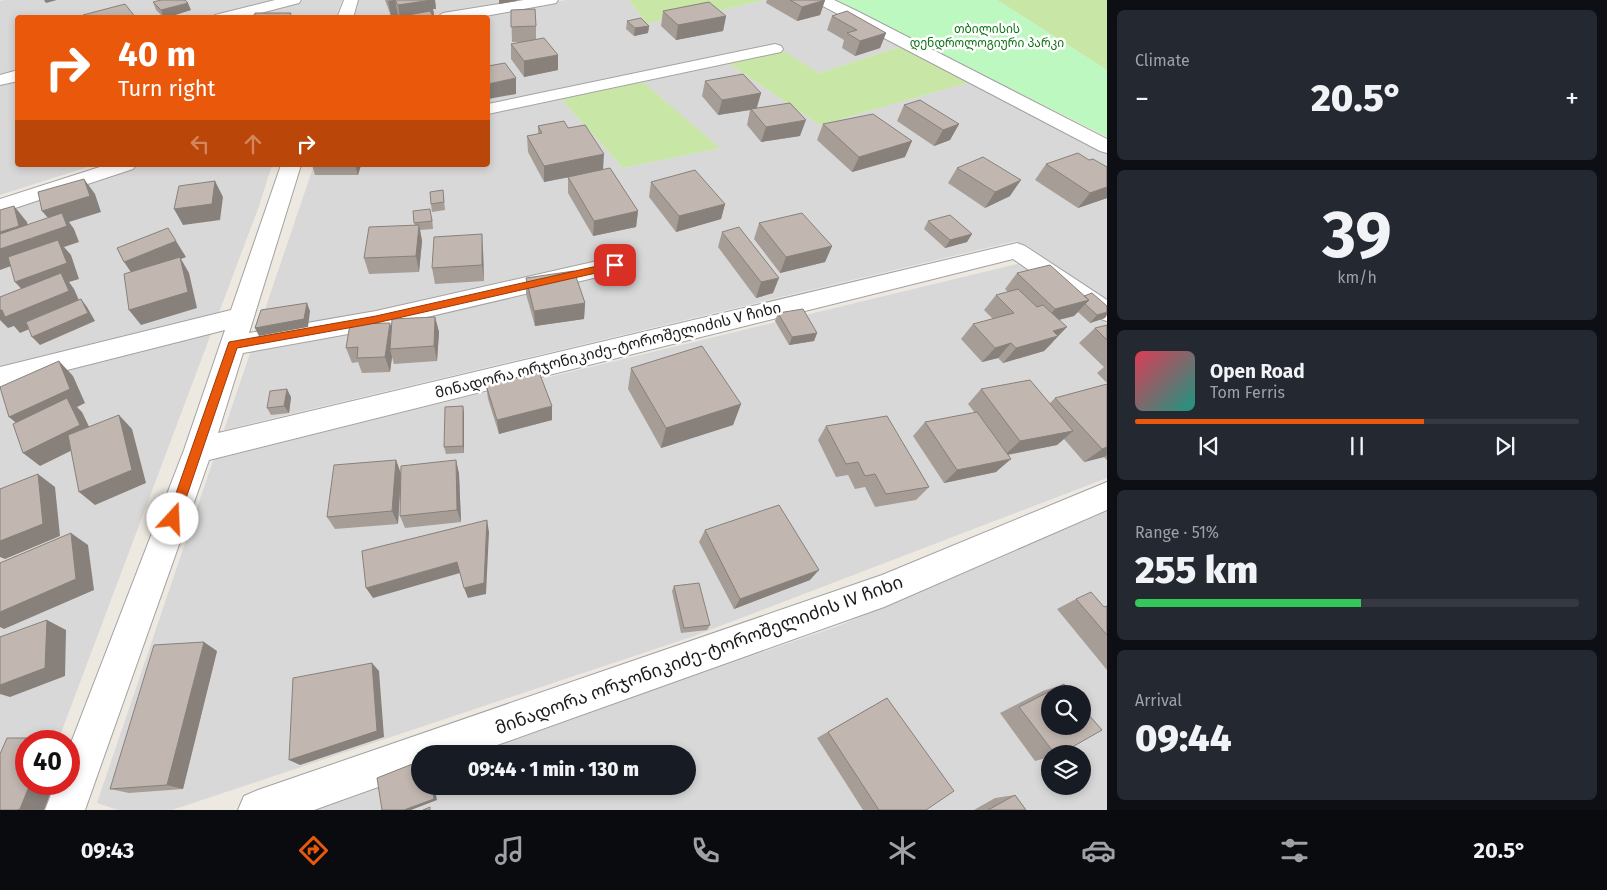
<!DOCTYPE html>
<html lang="en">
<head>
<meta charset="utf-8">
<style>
  :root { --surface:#171b24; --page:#242831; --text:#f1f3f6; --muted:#9ea1a6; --line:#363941; --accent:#ea580c }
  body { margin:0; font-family:"Fira Sans","Noto Sans Georgian",sans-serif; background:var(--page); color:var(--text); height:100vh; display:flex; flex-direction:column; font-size:19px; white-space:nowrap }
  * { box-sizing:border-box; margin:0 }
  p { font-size:16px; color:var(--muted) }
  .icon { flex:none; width:28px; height:28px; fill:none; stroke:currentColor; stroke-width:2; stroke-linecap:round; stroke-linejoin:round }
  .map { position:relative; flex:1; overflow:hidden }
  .drawer { display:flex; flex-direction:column; gap:10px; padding:10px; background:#0d0f14; width:500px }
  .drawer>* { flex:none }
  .hud { position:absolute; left:15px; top:15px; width:475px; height:152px; border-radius:5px; box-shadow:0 2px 8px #0003; background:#ea580c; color:#fff; overflow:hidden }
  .tools { position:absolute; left:1041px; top:685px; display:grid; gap:10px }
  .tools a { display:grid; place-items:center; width:50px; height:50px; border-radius:50%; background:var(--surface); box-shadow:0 2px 8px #0003; font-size:25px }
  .speed { position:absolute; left:15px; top:730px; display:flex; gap:10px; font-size:25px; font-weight:700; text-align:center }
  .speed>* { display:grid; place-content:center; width:65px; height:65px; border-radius:50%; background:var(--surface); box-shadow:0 2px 8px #0003; line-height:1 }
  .speed .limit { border:8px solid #d22; background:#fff; color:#111 }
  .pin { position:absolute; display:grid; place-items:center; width:42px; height:42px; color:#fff; margin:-21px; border-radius:10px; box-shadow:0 2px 8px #0006 }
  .me { position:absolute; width:55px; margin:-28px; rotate:20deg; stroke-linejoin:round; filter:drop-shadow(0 0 4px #0008) }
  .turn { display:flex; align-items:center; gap:18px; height:105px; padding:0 20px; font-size:22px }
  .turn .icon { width:65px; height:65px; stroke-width:2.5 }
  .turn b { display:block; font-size:35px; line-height:42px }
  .lanes { display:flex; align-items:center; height:48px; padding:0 20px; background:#0003; justify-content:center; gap:25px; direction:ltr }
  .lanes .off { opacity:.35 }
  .big { font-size:38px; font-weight:800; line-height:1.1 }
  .drawer .widget { flex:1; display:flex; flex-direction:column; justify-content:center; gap:8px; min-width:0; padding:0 18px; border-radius:8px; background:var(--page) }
  .drawer .dial { align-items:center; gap:0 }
  .dial b { font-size:65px; line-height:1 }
  .song { display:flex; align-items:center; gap:15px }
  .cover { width:60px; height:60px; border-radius:8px; background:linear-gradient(135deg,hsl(350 70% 55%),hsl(170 70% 35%)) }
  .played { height:5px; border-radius:2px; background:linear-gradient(90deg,var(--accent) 65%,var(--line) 65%) }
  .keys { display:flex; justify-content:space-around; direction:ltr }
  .heat { display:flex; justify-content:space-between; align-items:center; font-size:28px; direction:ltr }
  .charge { height:8px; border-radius:4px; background:linear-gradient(90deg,#34c759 51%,var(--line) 0) }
  .trip { position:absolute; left:411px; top:745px; width:285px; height:50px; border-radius:25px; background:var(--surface); box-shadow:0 2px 8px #0003; font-weight:800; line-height:50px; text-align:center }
  .tab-bar { display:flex; height:80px; justify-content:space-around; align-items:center; background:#090b0e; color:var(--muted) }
  .tab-bar .icon { width:35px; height:35px }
  .tab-bar .current { color:var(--accent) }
  .tab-bar b { font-size:22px; color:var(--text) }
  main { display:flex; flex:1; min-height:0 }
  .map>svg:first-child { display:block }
  .residential { fill:#d9d8d8; fill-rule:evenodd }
  .grass { fill:#c8e7a6 }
  .park { fill:#bcf8c0 }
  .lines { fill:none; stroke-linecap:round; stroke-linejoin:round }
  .minor-casing { stroke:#a2a2a2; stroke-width:2 }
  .minor { fill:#fff; fill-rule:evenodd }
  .wall { fill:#a69d97 }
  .shaded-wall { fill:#87807b }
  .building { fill:#c1b7b0; stroke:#87807b }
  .route { fill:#ea580c; stroke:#983908 }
  .labels { text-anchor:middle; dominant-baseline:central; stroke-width:5; stroke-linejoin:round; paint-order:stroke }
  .far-park-label { font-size:12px; fill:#0d7513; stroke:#fff }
  .street-label { font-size:15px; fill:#1b1b1b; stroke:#fff }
  .near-street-label { font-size:18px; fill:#1b1b1b; stroke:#fff }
</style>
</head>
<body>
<main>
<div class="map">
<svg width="1107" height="810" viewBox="0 0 1107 810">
  <rect width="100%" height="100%" fill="#ede8e0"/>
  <!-- residential -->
  <path class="residential" d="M4,0H276L207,17L18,18L17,71L0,76V1Z
    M304,0H342L336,17L231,18Z
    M358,0H528L420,17L353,18Z
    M566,0H629L646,23L718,11L764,0H808L899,47L819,73L772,45L488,105V18H462Z
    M728,63L820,125L970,82L1107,152V478L694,636L172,810H118L97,803L214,458L1021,263L1045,259L1016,241L224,430L314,165H488V114L561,99L623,168L719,148L643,82Z
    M17,78L18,165H94L0,195V83Z
    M141,165H272L259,206L58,741H26V784L32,810L0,756V210Z
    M1107,510V810H307L420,771V786H688V754H469L838,626ZM1050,694H1082V726H1050ZM1050,754H1082V786H1050Z"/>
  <!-- grass -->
  <path class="grass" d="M629,0H764L718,11L646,23Z
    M997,0H1107V70Z
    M899,47L970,82L820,125L728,63L783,51L819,73Z
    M643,82L720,148L623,168L561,99Z"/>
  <!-- park -->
  <path class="park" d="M833,0H997L1107,70V137Z"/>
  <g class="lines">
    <!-- minor casing -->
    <g class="minor-casing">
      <path id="minor" d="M275,0H301L299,3L241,18H213L215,15Z
        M344,0H358L353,18H337Z
        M524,0H558L556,3L551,4L474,18H436L443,13Z
        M815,0H834L857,11L1107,139V153L1100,151L817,3Z
        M775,44L781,46L783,49L781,52L488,114V104Z
        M18,70V81L0,85V75Z
        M106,165H136L133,169L0,213V199Z
        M281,165H301L249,333L376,311L615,257L623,259L627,265L623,271L615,273L376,329L243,353L218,433L1017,243L1025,246L1107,300V321L1098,318L1013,259L209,460L85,810H45L55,784H69V748L184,450L225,330L0,387V367L231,310Z
        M1107,482V510L884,607L472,754H420V772L314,810H238L244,796L258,790L882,575Z"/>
    </g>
    <!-- minor -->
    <use href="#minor" class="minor"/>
  </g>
  <!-- wall -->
  <path class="wall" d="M385,0H435L436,9H433L434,15H432L434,18H399L398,15L391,16Z
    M767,0H825L820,15L797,21L766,3Z
    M153,2L191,10L164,18L156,10Z
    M511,10L536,26V39L558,55V70L524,77L511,59V44L524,42H512Z
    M663,11L726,16L723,31L676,40L661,26Z
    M832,16L886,33L880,48L855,56L842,48L844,40L827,30Z
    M627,21L649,26L648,33L634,36L626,29Z
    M705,81L761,93L757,108L800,136L761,142L747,125L750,110L718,115L702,96Z
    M904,105L959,124L950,140L934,146L897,121Z
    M823,124L905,157L852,172L817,140Z
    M538,126L568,128L638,211L636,227L593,236L568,193V177L576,176L544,182L528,152L527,136L538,134Z
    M1089,160L1107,167V198L1078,208L1035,180L1046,164Z
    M312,165H361L358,175H315Z
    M957,168L1010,196L985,208L948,183Z
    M651,182L725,204L721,219L676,232L649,197Z
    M443,190L445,210L432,212L431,204Z
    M432,217L433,229L420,230L422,241L419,272L369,274L364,258L415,225L414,223Z
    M928,221L967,242L945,248L924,229Z
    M759,223L832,246L825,262L780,273L754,239Z
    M722,232L773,293L756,298L718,247Z
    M483,250L484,281L435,284L432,268Z
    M1017,273L1084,296L1105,318L1090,323L1078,312L1074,316L1059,320L1053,342L1044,351L1003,363L998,358L982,362L961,339L973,324L993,319L984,310L996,295L1008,292L1005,289Z
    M526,278L585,303L584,319L535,326L526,294Z
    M778,313L817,333L814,341L789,345L775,321Z
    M435,317L439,332L437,361L394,364L392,357L390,372L362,373L358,362L352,363L346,348L392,328Z
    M1107,325V383L1097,373L1104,367L1079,343L1095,328Z
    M631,368L741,404L733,425L661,448L628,389Z
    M1107,384V460L1104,457L1084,462L1064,439L1057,445L1008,455L996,472L944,483L913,436L925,422L975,413L968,404L981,389L1050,403L1055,398Z
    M486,385L552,420L499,434L488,399Z
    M291,397L289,413L271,415L267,408Z
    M464,413V453L446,454L444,447Z
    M826,426L929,487L916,500L875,507L865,487L855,489L848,475L836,477L818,440Z
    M396,460L401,474L398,524L335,529L327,517Z
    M456,460L459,474L461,522L405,528L400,516Z
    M705,530L810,580L734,609L699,542Z
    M674,586L710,625L707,630L681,633L672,591Z
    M1076,599L1104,607L1107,606V670L1057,609Z
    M217,651L183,789L129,793L110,789Z
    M1064,684L1060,754H1050V757L1035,761L1000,713L1043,691Z
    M887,698L926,810H863L817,738Z
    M1015,795L1026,810H974L995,798Z"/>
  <!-- shaded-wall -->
  <path class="shaded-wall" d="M44,0H57L46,3Z
    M395,0L398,15L391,16L388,1Z
    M430,0H435L436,9H433L434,15L415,18L403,16V18H400L398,5Z
    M499,0H517V1L499,4Z
    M825,0L820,15L797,21L802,7Z
    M188,3L191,10L166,18H164L161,10Z
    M726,16L723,31L676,40L678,25Z
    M649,26L648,33L634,36L635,28Z
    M886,33L880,48L855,56L860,41Z
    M558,55V70L524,77V61Z
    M488,56H489L490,71L488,72Z
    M516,78V94L488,99V84Z
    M761,93L756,109L718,115L722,100Z
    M806,120L800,136L761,142L766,127Z
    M959,124L950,140L934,146L943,130Z
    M912,141L905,157L852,172L859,157Z
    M604,154L603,170L544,182V166Z
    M355,165H361L358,175Z
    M84,179L95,194L101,212L69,222L74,229L79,242L64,247L71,255L79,279L69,282L74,289L82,307L20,333L14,326L8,328L0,320V310L29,297L15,282L61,248L0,270V232L14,206L27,222L31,239L55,226L42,211Z
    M1021,180L1010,196L985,208L995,192Z
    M215,181L223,197L220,220L183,225L174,209Z
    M1107,187V198L1078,208L1090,193Z
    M725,204L721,219L676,232L679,216Z
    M638,211L636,227L593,236L594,221Z
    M419,225L422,241L419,272L416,256Z
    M482,234L483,250L484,281L482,265Z
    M972,234L967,242L945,248L950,240Z
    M176,241L186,257L181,259L189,273L197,308L141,325L129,310L135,278L124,262Z
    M832,246L825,262L780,273L786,257Z
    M779,278L773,293L756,298L761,282Z
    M81,299L87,307L95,321L40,345L32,337Z
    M1089,300L1074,316L1041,324L1055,309Z
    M307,303L310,311L308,327L259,336L255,328Z
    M585,303L584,319L535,326L534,311Z
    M1107,312V315L1105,318L1090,323L1097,315Z
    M435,317L439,332L437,361L434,346Z
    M390,323L395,338L390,349L392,357L390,372L385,357Z
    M1067,327L1044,351L1003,363L1016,348L1053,331Z
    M817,333L814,341L789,345L792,337Z
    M1011,343L998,358L982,362L995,348Z
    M59,361L73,376L85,403L77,407L82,412L95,439L40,466L23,453L26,431L9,417Z
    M287,389L291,397L289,413L284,406Z
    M741,404L733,425L661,448L666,428Z
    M463,406L464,413V453L463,446Z
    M552,406V420L499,434L497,420Z
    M119,415L132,429L146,483L95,505L79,492Z
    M1073,431L1057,445L1005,455L1020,441Z
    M1107,447V455L1104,457L1084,462L1102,449Z
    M1011,459L996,472L944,483L957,470Z
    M396,460L401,474L398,524L392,511Z
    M456,460L459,474L461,522L457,510Z
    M38,474L55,487L60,536L5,559L0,557V541Z
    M487,520L489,532L486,594L468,598L464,588Z
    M71,533L88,545L94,590L4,629L0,627V612Z
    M457,562L460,573L373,598L366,588Z
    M819,570L810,580L734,609L740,599Z
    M47,620L66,630L65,676L10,697L0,694V685Z
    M204,642L217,651L183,789L167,785Z
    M372,663L379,671L384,737L300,765L289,760Z
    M48,738L59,741H47Z
    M30,784H54L44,810H17Z
    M432,786H434L437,800L411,810H404Z"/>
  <!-- building -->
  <path class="building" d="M161,0H185L188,3L161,10L153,2Z
    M395,0H432L398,5Z
    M790,0H825L802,7Z
    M709,2L726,16L678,25L663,11Z
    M125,4L136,18H85L83,15Z
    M535,9L536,26L511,27V10Z
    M430,11L434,18H404L403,16Z
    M847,11L886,33L860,41L847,33L857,30L832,16Z
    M255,13H291L290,18H254Z
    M641,18L649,26L635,28L627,21Z
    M544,38L558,55L524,61L511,44Z
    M505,63L516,78L488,84V66Z
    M743,74L761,93L722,100L705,81Z
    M920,100L959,124L943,130L904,105Z
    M790,103L806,120L766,127L751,109Z
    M873,114L912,141L859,157L823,124Z
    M564,121L568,128L585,125L604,154L544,166L527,136L542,133L538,126Z
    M1078,153L1089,160L1093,159L1107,167V187L1090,193L1046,164Z
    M983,157L1021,180L995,192L957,168Z
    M610,168L638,211L594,221L568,177Z
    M695,170L725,204L679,216L651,182Z
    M84,179L90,196L42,211L38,192Z
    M215,181L212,204L174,209L179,186Z
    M443,190L444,202L431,204L430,192Z
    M14,206L19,226L0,232V210Z
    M430,209L432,221L414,223L413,211Z
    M62,213L67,226L0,249V234Z
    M802,213L832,246L786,257L759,223Z
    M950,215L972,234L950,240L928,221Z
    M419,225L416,256L364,258L369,227Z
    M739,227L779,278L761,282L722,232Z
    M168,228L176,241L124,262L117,248Z
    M482,234V265L432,268L434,237Z
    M58,240L67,263L15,282L8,257Z
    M180,257L188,292L129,310L124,274Z
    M1050,265L1089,300L1055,309L1017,273Z
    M574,271L585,303L534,311L526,278Z
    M61,273L69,291L5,317L2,310H0V297Z
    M1018,289L1037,307L1043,305L1067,327L1053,331L1058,336L1016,348L1011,343L995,348L973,324L1014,313L996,295Z
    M1092,293L1107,306V312L1097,315L1085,304L1089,300L1084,296Z
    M81,299L88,313L32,337L26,322Z
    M307,303L304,319L255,328L261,310Z
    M803,309L817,333L792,337L778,313Z
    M435,317L434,346L390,349L392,319Z
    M390,323L385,357L357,358L358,347L346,348L350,324Z
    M1107,325V340L1095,328Z
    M702,346L741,404L666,428L631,368Z
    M59,361L70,389L9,417L0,387Z
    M539,372L552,406L497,420L486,385Z
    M1030,380L1073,431L1020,441L981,389Z
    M1107,384V447L1102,449L1055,398Z
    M287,389L284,406L267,408L270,391Z
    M67,398L80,425L23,453L13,424Z
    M463,406V446L444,447L445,407Z
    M977,412L1011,459L957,470L925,422Z
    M119,415L132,470L79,492L68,435Z
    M887,416L929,487L886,494L875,474L865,476L858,462L846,464L826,426Z
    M396,460L392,511L327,517L334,465Z
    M456,460L457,510L400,516L401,466Z
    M38,474L43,524L0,541V489Z
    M779,505L819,570L740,599L705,530Z
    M487,520L484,583L464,588L457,562L366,588L362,551Z
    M71,533L76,579L0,612V563Z
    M699,583L710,625L684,628L674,586Z
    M1091,592L1104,607L1107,606V635L1076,599Z
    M47,620L45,668L0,685V637Z
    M204,642L167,785L110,789L154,645Z
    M372,663L377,731L289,760L293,678Z
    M1064,684L1072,694H1050V726H1082V707L1102,730L1060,754H1055L1019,707Z
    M887,698L954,791L926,810H879L828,732Z
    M7,738H48L47,741H26V784H30L20,809L17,810H0V754Z
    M420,761V786H432L434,799L404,810H382L377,778Z
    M1015,795L1026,810H988Z
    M430,807V810H423Z"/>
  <!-- route -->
  <path class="route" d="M615,262L620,265L618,268L376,323L237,348L179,519L178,524L173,525L168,524L167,519L229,342L376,316Z"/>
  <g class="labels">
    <!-- far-park labels -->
    <g class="far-park-label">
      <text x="987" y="29">თბილისის<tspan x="987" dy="14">დენდროლოგიური პარკი</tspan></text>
    </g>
    <!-- street labels -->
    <g class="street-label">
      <text transform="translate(608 350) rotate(-14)">მინადორა ორჯონიკიძე-ტოროშელიძის V ჩიხი</text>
    </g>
    <!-- near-street labels -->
    <g class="near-street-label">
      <text transform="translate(699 655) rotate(-20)">მინადორა ორჯონიკიძე-ტოროშელიძის IV ჩიხი</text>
    </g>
  </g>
</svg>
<div class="tools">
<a><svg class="icon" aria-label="search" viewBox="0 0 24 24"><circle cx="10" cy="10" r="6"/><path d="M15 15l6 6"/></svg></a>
<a><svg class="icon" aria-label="layers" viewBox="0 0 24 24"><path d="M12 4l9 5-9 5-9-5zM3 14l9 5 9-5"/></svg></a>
</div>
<div class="speed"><div class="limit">40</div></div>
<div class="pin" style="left:615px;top:265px;background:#d93025"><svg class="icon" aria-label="arrive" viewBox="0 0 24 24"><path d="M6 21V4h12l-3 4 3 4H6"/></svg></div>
<svg class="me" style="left:173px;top:519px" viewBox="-20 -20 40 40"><circle r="19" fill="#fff"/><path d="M0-13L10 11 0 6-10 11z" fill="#ea580c"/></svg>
<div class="trip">09:44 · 1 min · 130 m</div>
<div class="hud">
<div class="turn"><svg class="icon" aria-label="right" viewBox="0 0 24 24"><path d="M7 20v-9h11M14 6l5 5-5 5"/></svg><div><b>40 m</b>Turn right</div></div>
<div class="lanes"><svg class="icon off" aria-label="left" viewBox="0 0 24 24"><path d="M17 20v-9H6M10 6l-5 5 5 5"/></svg><svg class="icon off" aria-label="ahead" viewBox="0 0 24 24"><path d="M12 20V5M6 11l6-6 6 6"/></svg><svg class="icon" aria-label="right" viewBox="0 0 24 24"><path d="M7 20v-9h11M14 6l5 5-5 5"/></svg></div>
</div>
</div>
<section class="drawer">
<div class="widget"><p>Climate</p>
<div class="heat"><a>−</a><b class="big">20.5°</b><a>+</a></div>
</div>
<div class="widget dial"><b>39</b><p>km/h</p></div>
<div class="widget">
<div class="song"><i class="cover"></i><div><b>Open Road</b><p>Tom Ferris</p></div></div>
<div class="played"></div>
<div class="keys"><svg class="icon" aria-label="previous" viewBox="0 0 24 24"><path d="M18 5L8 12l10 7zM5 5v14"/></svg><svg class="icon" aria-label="pause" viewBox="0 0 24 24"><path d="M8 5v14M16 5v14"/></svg><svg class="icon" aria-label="next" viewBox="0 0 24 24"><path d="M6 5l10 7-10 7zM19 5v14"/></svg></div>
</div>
<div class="widget"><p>Range · 51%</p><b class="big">255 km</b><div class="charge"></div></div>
<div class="widget"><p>Arrival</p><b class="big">09:44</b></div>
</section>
</main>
<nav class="tab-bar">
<b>09:43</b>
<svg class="icon current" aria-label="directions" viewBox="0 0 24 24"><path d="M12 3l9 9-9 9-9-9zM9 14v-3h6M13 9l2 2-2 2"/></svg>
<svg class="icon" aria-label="music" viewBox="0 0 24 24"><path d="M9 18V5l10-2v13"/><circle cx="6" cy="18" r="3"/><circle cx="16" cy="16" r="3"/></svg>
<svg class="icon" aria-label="phone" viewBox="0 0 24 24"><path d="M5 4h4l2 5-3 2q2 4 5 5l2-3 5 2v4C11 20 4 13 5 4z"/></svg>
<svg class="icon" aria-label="climate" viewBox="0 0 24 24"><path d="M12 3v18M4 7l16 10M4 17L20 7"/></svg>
<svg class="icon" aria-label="car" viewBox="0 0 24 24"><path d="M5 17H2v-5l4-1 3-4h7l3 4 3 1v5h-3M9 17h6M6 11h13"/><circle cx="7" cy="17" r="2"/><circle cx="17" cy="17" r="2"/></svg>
<svg class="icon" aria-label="filters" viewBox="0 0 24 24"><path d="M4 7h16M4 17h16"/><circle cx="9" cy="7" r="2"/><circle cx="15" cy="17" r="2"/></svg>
<b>20.5°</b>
</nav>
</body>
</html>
